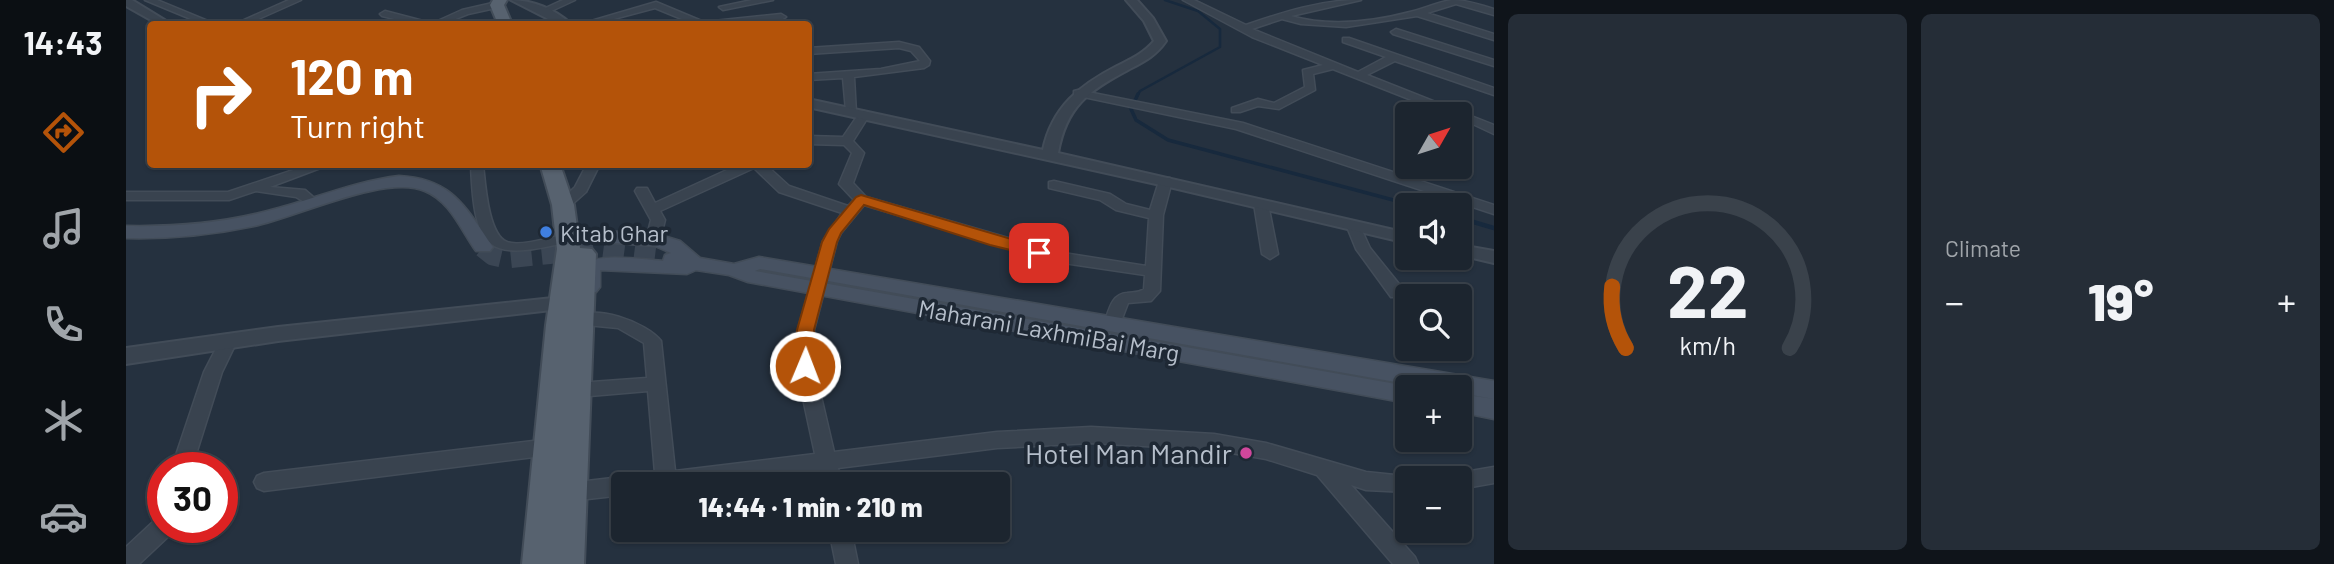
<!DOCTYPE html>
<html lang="en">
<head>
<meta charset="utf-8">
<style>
  :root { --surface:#1c252f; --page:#252d37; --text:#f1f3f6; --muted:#a0a5aa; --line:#3a424b; --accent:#b45309 }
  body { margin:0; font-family:Barlow,sans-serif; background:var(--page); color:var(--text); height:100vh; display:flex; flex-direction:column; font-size:26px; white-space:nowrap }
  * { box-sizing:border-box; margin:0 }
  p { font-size:23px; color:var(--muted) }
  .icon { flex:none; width:38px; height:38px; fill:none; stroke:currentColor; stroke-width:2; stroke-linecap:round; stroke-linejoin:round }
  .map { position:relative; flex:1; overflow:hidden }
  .side { display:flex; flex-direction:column; gap:14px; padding:14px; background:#0f141a; width:840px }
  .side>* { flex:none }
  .guide { position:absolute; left:21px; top:21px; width:665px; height:147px; border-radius:7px; box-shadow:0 2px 5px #0004,0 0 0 2px var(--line); background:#b45309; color:#fff; overflow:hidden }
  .needle { width:46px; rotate:51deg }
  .controls { position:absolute; left:1269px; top:102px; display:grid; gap:14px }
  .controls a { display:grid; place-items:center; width:77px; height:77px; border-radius:7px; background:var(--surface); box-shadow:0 2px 5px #0004,0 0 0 2px var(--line); font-size:35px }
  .speed { position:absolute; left:21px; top:452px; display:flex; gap:14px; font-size:35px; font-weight:700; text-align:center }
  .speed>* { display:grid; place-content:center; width:91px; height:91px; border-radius:50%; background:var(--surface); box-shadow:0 2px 5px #0004,0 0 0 2px var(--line); line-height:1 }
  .speed .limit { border:10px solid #d22; background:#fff; color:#111 }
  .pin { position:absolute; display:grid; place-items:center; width:60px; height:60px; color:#fff; margin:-30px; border-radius:14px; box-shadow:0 4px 10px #0006 }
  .me { position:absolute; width:77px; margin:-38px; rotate:1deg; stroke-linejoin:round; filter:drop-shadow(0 0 5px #0008) }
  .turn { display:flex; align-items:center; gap:24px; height:147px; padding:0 28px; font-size:32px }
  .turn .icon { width:91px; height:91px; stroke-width:2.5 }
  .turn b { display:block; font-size:49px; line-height:60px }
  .big { font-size:52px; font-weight:800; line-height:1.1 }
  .side .tile { flex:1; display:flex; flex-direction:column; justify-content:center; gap:10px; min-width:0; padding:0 24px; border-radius:10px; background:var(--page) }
  .side .dial { align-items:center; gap:0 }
  .dial svg { height:182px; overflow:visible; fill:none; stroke:var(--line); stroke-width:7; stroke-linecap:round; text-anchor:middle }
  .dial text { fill:var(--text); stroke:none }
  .heat { display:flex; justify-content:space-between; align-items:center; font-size:38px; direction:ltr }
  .side .tiles { flex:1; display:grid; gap:14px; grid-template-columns:repeat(2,1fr) }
  .trip { position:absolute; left:485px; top:472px; width:399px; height:70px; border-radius:7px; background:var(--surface); box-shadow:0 2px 5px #0004,0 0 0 2px var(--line); font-weight:800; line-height:70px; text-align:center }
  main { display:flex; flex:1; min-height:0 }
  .tabs { display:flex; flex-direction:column; width:126px; justify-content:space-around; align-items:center; background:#0b0f13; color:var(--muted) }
  .tabs .icon { width:49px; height:49px }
  .tabs .current { color:var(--accent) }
  .tabs b { font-size:32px; color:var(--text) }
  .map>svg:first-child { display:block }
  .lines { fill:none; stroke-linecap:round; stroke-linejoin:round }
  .stream-far2 { stroke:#17293d; stroke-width:2.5 }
  .stream-far1 { stroke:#17293d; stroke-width:3.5 }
  .stream { stroke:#17293d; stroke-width:4.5 }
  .secondary-tunnel { stroke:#3b4654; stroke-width:21; stroke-dasharray:21 10; stroke-linecap:butt }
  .minor-casing { stroke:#424c58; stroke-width:3 }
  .tertiary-casing { stroke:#424c58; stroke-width:4 }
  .secondary-casing { stroke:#424c58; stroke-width:3 }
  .primary-casing { stroke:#424c58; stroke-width:4 }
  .minor { fill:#39434f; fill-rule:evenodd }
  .tertiary { fill:#39434f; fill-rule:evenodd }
  .secondary { fill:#475262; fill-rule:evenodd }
  .primary { fill:#57626f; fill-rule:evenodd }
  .route { fill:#b45309; stroke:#753606; stroke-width:2 }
  .shop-dot { fill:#3f7fe0; stroke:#1e2834; stroke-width:2.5 }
  .hotel-dot { fill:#d1479c; stroke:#1e2834; stroke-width:2.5 }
  .labels { text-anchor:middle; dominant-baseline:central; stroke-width:7; stroke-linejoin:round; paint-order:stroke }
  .poi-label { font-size:24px; fill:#b5beca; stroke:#1e2834; text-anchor:start }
  .street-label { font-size:24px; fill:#b5beca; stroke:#1e2834 }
  .near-poi-label { font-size:28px; fill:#b5beca; stroke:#1e2834; text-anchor:end }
</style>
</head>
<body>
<main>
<nav class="tabs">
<b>14:43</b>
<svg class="icon current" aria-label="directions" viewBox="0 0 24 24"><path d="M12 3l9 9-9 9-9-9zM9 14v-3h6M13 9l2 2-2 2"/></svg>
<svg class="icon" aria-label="music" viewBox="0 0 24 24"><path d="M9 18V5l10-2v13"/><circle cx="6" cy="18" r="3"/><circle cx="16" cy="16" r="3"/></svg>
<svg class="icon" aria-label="phone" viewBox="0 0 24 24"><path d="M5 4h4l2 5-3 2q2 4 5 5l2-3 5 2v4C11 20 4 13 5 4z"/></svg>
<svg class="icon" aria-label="climate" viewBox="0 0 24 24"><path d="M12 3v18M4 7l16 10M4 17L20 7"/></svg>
<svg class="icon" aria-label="car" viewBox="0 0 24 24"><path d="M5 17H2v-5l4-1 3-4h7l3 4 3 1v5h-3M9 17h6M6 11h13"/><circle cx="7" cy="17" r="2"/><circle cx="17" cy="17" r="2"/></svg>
</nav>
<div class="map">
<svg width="1368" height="564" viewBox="0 0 1368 564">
  <rect width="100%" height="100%" fill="#25313f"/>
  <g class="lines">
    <!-- stream-far2 -->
    <path class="stream-far2" d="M1011,96L1014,91L1094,47V29L1072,11L1039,0"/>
    <!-- stream-far1 -->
    <path class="stream-far1" d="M1012,94L1005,109L1010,120L1042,140L1286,205"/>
    <!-- stream -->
    <path class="stream" d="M1334,218L1368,228"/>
    <!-- secondary-tunnel -->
    <path class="secondary-tunnel" d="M357,247L367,255L380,258L468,249L546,259"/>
    <!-- minor casing -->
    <g class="minor-casing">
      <path id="minor" d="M19,0H31L89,24H77Z
        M163,0H175L121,24H109Z
        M437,0H449L421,13L413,11Z
        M626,0H647L597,10L593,7Z
        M1057,0H1068L1120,25C1158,12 1194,0 1235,0L1165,16C1203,27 1246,22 1284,12C1297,9 1312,2 1326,0C1340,0 1355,5 1368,9V15L1330,4L1301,13L1368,34V40L1291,16L1220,27L1175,24L1156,19L1126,29L1232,72L1260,57L1217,42V38H1223L1368,88V95L1269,61L1241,75L1368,125V134L1334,118V114H1321L1207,69L1187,74L1189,90L1153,109L1132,106L1114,112H1106V108L1132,99L1148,103L1179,87L1177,70L1197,65L1126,37Z
        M371,2L374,3V7L342,14L317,24H305L336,10Z
        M530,2L578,22L655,14L660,17L655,20L605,24H568L529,8L469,24H455Z
        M259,11L301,22L303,24H289L256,16L254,14Z
        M1270,29L1368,60V66L1267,34L1265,32Z
        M773,42L793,47L804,61L803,65L798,68L728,77L730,113L720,111L717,78L682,80V74L755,69L794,61L785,51L773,48L682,54V48Z
        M952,90L1117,123L1368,205V214L1110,129L948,95V91Z
        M738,111L744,114L727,141L738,153L727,183L740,197L931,252L1020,266L1023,218L990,210L974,200L923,188V182L928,181L984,194L1000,204L1024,210L1034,178H1044L1046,181L1037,215L1034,291L1025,301L1002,303L994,324L986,330L978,324C983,311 985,294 1001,293C1008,292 1012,293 1018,289L1019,275L931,262L738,205L715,233L711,241L688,330V366L708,452L871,432L965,427L1088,434L1140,443L1240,472L1288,477L1281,478V492L1240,490L1225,485L1289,557L1292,564H1267L1191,475L1140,459L1088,450L965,443L871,448L712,468L716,485H696L692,470L576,485H497V495L444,501L437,498L434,492L437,486L444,483L529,473L522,391L452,397L445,395L443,390L445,385L452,383L521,378L518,343L492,328L450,324L448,320C464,301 522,323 535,341L549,471L689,454L670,366L672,330L697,241L716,213L653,192L628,168L534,211L539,220L534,240L527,244L520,240L525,220L509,191L511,188H521L529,203L614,164H639L663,186L722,206L728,200L713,184L726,153L718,145L682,144V136L717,137L734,112Z
        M185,164H205L144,187L179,190L194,203L187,207L170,197L130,191L103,200H0V192H102Z
        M345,164H357C359,182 362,235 381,242C394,247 427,237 441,234L446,235L448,238L446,241C362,262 348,253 345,164Z
        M461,164H474L460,192L442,208H432L430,205L449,187Z
        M1135,200L1142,204L1152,254L1144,259L1136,254L1128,204Z
        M1228,223L1233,224L1244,248L1277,289L1279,293L1277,297H1265L1230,249L1221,227Z
        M102,335L108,337L111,341L96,372L66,467H46L78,372L96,337Z
        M424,439L431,441L434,447L431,453L424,455L138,491L131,488L128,482L131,476L138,473Z
        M1368,467V483L1334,489V478H1325L1327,474Z
        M37,518V527H48L45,534L13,564H0V547L29,520Z
        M703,530H725L732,564H710Z"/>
    </g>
    <!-- tertiary casing -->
    <g class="tertiary-casing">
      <path id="tertiary" d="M0,0H6L45,24H32L0,6Z
        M385,0C406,0 429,9 445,24H432Z
        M1000,0H1011L1027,18L1040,41C1030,56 1017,62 1002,70C962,91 940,107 932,153L1281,233V243L1039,186L682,107V99L917,150C926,107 954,85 991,66C1005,59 1018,53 1028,41L1018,21Z
        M1334,245L1368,251V263L1334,255Z
        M436,297L443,298L446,303L443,308L152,341L0,364V348L152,327Z"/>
    </g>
    <!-- secondary casing -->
    <g class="secondary-casing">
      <path id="secondary" d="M273,176C327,179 339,207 367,247L364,251H350C335,230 324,201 299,191C259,174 171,217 128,226C85,235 43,239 0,238V226C50,227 100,223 149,209C191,198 230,181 273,176Z
        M456,230L531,234L554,241L574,258L608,264L633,257L1368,381V399L1334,393V387H1298L634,269L629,271L1287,387H1281V403L622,282L603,275L570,270L561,274L474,270V287L470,292H456C452,286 452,283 453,276C453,248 517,260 537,261L539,255L545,253L529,246L449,240L446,236L449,232Z
        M1334,394L1368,399V419L1334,412Z"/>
    </g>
    <!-- primary casing -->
    <g class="primary-casing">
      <path id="primary" d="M367,0H381L378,5L386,24H372L364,5Z
        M414,164H434L448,205L454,248L466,249L470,254L458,564H396L420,325L431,249L426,205Z"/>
    </g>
    <!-- minor -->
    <use href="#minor" class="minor"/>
    <!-- tertiary -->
    <use href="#tertiary" class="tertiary"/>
    <!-- secondary -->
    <use href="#secondary" class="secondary"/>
    <!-- primary -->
    <use href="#primary" class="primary"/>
  </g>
  <!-- route -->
  <path class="route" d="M735,195L919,249L921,253L913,257L864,245L738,205L715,233L711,242L688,330V366L686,371H673L670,366L671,330L696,242L703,229L730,197Z"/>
  <!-- markers -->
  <circle class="shop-dot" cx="420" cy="232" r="7"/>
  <circle class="hotel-dot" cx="1120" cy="453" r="7"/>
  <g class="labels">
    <!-- poi labels -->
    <g class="poi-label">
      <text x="434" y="232">Kitab Ghar</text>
    </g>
    <!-- street labels -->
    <g class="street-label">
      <text transform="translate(923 330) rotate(10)">Maharani LaxhmiBai Marg</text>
    </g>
    <!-- near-poi labels -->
    <g class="near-poi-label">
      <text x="1106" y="453">Hotel Man Mandir</text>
    </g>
  </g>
</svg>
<div class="controls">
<a><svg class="needle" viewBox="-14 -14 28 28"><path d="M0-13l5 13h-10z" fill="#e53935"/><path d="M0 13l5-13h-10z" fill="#a0a5aa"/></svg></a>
<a><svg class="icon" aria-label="sound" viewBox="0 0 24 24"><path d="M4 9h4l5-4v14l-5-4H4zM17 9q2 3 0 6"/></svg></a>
<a><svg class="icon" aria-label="search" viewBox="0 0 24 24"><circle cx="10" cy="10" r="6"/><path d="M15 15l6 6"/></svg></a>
<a>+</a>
<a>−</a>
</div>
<div class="speed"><div class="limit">30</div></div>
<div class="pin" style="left:913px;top:253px;background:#d93025"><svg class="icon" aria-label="arrive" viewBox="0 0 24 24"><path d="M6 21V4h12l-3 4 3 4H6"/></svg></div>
<svg class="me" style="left:679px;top:366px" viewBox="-20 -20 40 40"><circle r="17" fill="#b45309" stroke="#fff" stroke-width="3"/><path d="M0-11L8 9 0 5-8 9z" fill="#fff"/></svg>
<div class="trip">14:44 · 1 min · 210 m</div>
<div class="guide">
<div class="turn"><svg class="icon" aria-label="right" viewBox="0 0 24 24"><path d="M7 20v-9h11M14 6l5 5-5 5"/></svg><div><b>120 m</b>Turn right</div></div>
</div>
</div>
<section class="side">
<div class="tiles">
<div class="tile dial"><svg viewBox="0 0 100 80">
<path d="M14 69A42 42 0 1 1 86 69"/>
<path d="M14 69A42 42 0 0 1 8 42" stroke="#b45309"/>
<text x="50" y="56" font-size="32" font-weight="700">22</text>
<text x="50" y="72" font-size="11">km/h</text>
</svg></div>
<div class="tile"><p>Climate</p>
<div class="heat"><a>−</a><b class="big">19°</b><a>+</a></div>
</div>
</div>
</section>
</main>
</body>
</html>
